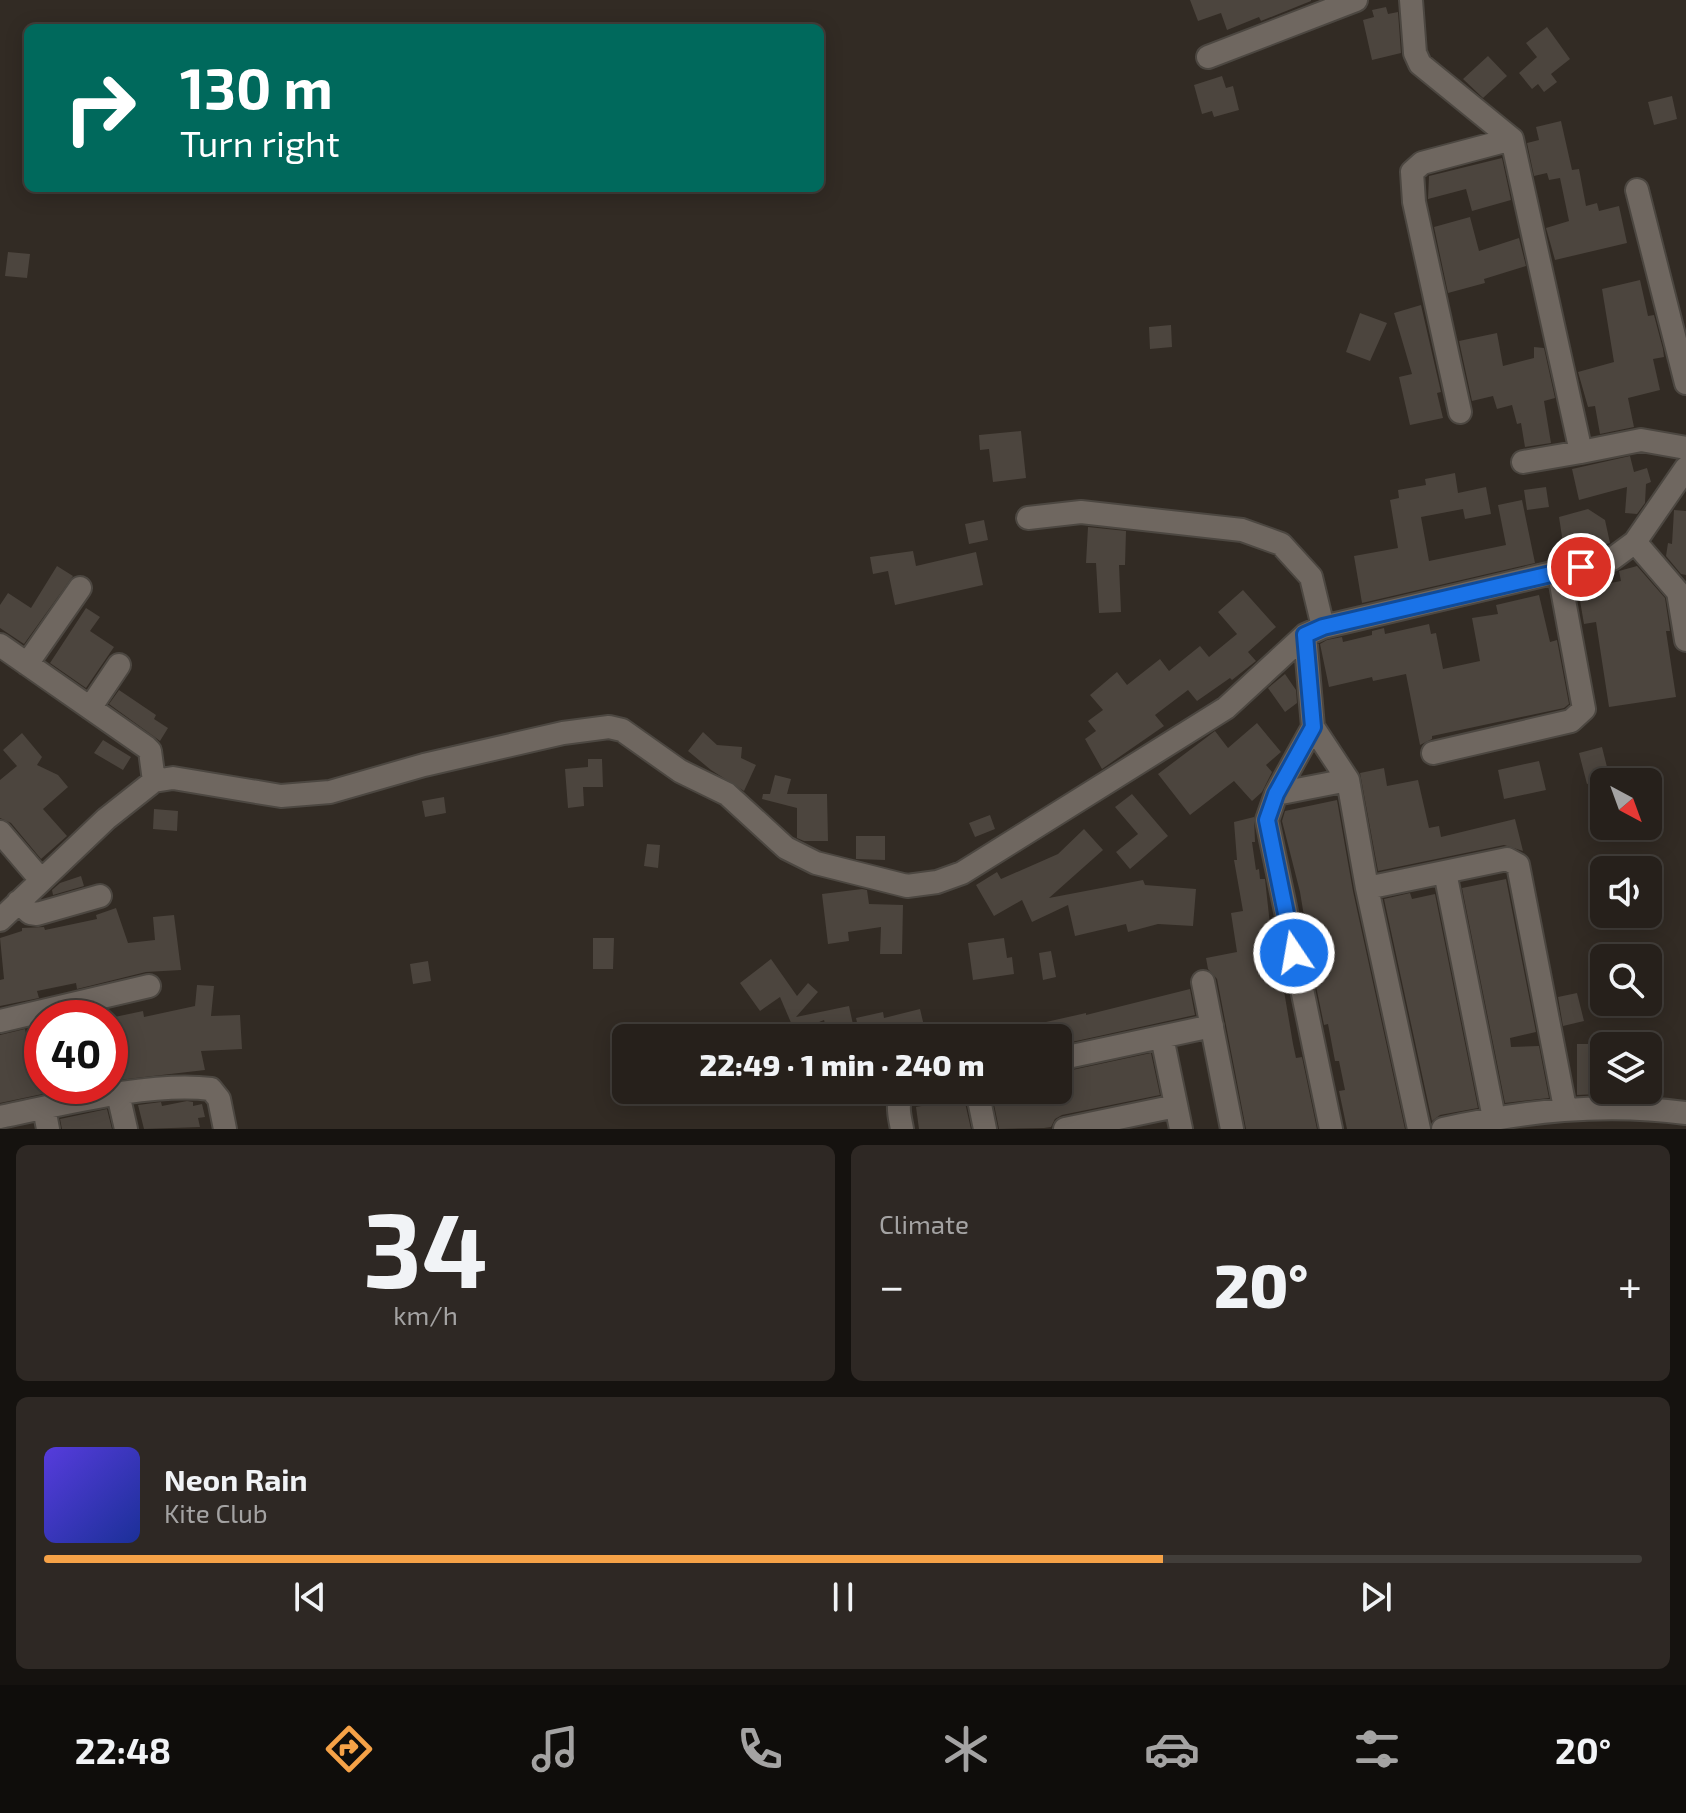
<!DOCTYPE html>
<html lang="en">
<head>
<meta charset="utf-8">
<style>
  :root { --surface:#26201b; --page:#2e2824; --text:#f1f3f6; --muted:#a4a3a3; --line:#423e3a; --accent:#f6a247 }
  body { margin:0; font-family:"Exo 2",sans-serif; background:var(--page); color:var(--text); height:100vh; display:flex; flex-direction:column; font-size:30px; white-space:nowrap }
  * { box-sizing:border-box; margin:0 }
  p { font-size:26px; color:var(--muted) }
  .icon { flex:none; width:44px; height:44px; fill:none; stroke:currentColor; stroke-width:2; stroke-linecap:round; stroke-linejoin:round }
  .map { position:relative; height:1129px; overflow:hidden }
  .sheet { display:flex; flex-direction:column; gap:16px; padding:16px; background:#15120f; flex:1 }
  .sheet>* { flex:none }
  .banner { position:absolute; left:24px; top:24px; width:800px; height:168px; border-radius:12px; box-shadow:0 4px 20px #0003,0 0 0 2px var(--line); background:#00695c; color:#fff; overflow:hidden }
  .needle { width:52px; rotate:139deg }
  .fabs { position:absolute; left:1590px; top:768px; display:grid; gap:16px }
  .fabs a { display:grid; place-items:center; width:72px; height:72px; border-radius:12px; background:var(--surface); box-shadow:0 4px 20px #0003,0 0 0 2px var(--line); font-size:40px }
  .speed { position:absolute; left:24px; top:1000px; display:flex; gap:16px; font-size:40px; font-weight:700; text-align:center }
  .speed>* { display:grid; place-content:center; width:104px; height:104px; border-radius:50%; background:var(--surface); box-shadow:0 4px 20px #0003,0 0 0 2px var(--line); line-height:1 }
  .speed .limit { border:12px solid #d22; background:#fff; color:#111 }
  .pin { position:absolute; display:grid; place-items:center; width:68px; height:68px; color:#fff; margin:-34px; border:4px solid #fff; border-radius:50%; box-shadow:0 2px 8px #0007 }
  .me { position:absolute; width:88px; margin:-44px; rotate:348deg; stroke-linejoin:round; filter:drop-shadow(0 0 6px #0008) }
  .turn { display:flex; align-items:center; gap:28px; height:168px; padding:0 24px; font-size:36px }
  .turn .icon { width:104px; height:104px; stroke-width:2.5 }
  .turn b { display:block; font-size:56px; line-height:68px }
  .big { font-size:60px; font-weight:800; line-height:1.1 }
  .sheet .card { flex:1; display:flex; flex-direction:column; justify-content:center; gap:12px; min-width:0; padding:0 28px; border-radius:12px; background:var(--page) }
  .sheet .dial { align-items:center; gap:0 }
  .dial b { font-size:104px; line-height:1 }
  .song { display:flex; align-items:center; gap:24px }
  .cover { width:96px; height:96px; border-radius:12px; background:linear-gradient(135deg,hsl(250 70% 55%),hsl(230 70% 35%)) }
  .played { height:8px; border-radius:4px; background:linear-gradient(90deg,var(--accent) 70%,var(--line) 70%) }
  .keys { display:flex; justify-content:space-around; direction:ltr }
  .heat { display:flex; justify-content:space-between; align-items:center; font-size:44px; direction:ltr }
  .sheet .tiles { flex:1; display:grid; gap:16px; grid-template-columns:1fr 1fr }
  .card:last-child { grid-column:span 2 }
  .trip { position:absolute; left:612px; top:1024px; width:460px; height:80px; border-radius:12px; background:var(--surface); box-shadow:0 4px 20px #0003,0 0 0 2px var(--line); font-weight:800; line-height:80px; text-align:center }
  .tab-bar { display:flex; height:128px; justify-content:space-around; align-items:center; background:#0f0d0b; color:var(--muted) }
  .tab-bar .icon { width:56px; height:56px }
  .tab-bar .selected { color:var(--accent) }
  .tab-bar b { font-size:36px; color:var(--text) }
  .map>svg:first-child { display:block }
  .building { fill:#4c453e }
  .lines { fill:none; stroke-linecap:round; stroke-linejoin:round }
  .minor-casing { stroke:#4c4741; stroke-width:26 }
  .minor { stroke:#6f6760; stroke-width:22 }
  .route-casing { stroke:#114b97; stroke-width:20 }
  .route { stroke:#1a73e8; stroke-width:14 }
</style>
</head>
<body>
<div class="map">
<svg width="1686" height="1129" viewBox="0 0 1686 1129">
  <rect width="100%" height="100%" fill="#322b24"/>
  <!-- building -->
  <path class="building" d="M1190,0H1311V1L1261,21L1259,17L1227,30L1221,13L1198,21Z
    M1386,7L1388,14L1398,12L1401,53L1372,60L1363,20L1374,17L1372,10Z
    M1547,27L1570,59L1551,74L1557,82L1544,92L1538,84L1532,89L1519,73L1537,57L1526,43Z
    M1488,56L1507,76L1483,98L1463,79Z
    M1222,76L1226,88L1233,86L1239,110L1214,117L1212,111L1202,114L1194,85Z
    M1672,96L1677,119L1654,125L1648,102Z
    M1561,121L1572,170L1579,169L1586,206L1597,203L1599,211L1619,206L1627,243L1555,260L1546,228L1569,221L1560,178L1549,180L1547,173L1534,176L1527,143L1539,140L1536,127Z
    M1502,158L1511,200L1472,211L1466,189L1428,199L1429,176Z
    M1470,217L1479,251L1519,238L1526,266L1484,279L1485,283L1448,293L1434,227Z
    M8,252L30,254L27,278L5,276Z
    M1640,280L1648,316L1654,315L1663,349L1664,357L1653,359L1660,390L1628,398L1634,427L1600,434L1595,406L1588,407L1578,372L1614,362L1602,289Z
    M1421,305L1441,392L1437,393L1443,418L1410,425L1399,377L1412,374L1394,313Z
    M1360,313L1387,323L1370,361L1346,352Z
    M1171,325L1172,347L1150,349L1149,327Z
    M1497,333L1503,366L1534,358V347L1544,348L1555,398L1544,401L1551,443L1525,447L1521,423L1517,424L1512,405L1497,409L1493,396L1472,401L1459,341Z
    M1021,431L1026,478L993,482L989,449L980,450L979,435Z
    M1630,456L1634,472L1647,468L1651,482L1646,484L1645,503L1637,514L1625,513L1627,487L1579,500L1572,469Z
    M1455,473L1458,493L1486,487L1491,514L1465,519L1463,509L1421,517L1429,561L1506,545L1498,505L1522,500L1535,563L1362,603L1354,556L1398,548L1390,500L1399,498L1398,490L1426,485L1425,479Z
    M1546,487L1549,507L1527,510L1524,490Z
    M1588,509L1605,520L1610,543L1565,556L1559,517Z
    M1674,510L1686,511V575L1681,574L1666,556L1668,543L1672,544Z
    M984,520L988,540L969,544L965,524Z
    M1088,527L1126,531L1125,565H1119L1121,612L1099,613L1096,563H1086Z
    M913,551L916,566L976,552L983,585L895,605L888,571L873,574L870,557Z
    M57,566L73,576L24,644L0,628V605L8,593L31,608Z
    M1637,566L1665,598L1670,631H1666L1676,697L1609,707L1596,622L1584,624L1578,589L1621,581L1619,571Z
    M1243,590L1276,627L1248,652L1256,661L1232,680L1230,678L1197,701L1188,690L1155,715L1164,726L1102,769L1085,739L1096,731L1088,721L1103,710L1090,695L1117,672L1127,685L1160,659L1169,671L1200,646L1209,657L1237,634L1218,612Z
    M1539,595L1550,642L1557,640L1569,704L1564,708L1432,736V739L1420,745L1406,674L1373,681L1372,677L1329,687L1320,644L1327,640L1342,637L1343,642L1372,635V631L1384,628L1385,634L1429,624L1431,634L1436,633L1443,669L1480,661L1472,618L1498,614L1496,605Z
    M86,608L100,617L90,631L114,647L86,688L50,663Z
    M1285,674L1296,690L1297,703L1285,712L1268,688Z
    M119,690L156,715L154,719L168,728L160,741L109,704Z
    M1257,723L1281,752L1266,765L1272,772L1262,792L1252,801L1234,781L1190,815L1158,774L1215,731L1228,748Z
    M703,732L717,745L742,747L741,758L756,765L744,791L711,770L688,751Z
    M22,733L42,757L37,765L58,775L68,787L43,809L67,836L41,859L11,823L0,818V780L17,766L3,750Z
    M103,740L131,757L123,770L94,753Z
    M1602,747L1610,779L1587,784L1579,753Z
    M588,759H602L603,787H583L584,806L568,808L565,769L588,767Z
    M1539,761L1546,790L1504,799L1498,770Z
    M1384,768L1387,786L1418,780L1429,828L1439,826L1441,837L1515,819L1523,851L1504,845L1378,871L1360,773Z
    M775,775L791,779L787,794H827L828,841H804L797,838V808L762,799L763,794H770Z
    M1132,794L1168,836L1130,869L1116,852L1138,834L1115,807Z
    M444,797L446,813L425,817L422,801Z
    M1337,800L1353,891L1405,1129H1347L1339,1091L1345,1090L1339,1061H1335L1328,1024L1324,1025L1304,928H1306L1300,892L1282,821L1285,811Z
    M154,809L178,811L177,831L153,829Z
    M990,815L995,829L975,837L969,823Z
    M1254,817L1255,842H1252L1256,870L1259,869L1260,879H1265L1272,943L1279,979H1282L1293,1044L1296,1058L1302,1057L1317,1129H1246L1217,979L1208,969L1206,958L1237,952L1231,913L1243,911L1234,860H1237L1234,822Z
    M1084,829L1103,850L1049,898L1143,880L1145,885L1196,889L1193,926L1158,924L1128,932L1126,924L1075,936L1068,905L1032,922L1022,900L994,916L976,885L997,872L1001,879L1058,854Z
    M856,836H885V860L856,859Z
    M647,844L660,845L658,868L644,866Z
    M81,876L84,886L53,895L52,890L60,883Z
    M1506,879L1536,1032L1510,1038L1511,1047L1539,1046L1549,1098L1505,1103L1462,888Z
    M862,889L867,890L869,904L903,905L902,954H880L881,927L848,932L849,941L828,944L822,894Z
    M1410,893L1412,899L1435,894L1478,1108L1440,1115L1432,1121L1384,899Z
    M116,908L128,943L155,940L153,917L174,915L181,970L146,972L77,989L76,983L37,991L39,998L0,1006V980L4,979L0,938L22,931V928L44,927L45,930L97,919L96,915Z
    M593,938H614L613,969H593Z
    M1004,938L1007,958L1012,957L1014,974L973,980L968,943Z
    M1051,951L1056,977L1043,980L1039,953Z
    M771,959L797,996L808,983L818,992L796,1017L849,1006L854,1029L828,1035L824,1020L795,1032L780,997L760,1011L740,983Z
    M428,961L431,981L413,984L410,964Z
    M197,985L214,986L211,1016L240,1015L242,1049L201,1051L205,1070L110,1081V1018L143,1011L144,1017L195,1006Z
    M1190,989L1195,1015L1058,1045V1038H997V1033L1086,1013V1015Z
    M1577,993L1584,1021L1563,1026L1558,997Z
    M920,1009L925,1030L895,1036L893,1028L860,1036L856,1018L883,1012L884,1018Z
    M25,1029L28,1043L42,1040V1086H80L0,1103V1035Z
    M1663,1042L1664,1069L1652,1070L1647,1043Z
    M1577,1044H1600L1601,1094L1577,1095Z
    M1151,1053L1160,1095L1062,1115L1055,1119L1051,1127L1044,1128L999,1129L991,1090H1058V1073Z
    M964,1098L971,1129H919L916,1107Z
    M187,1101L193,1102V1106L202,1104L205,1117L198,1118L200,1127L144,1129L138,1105L161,1102L162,1106Z
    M107,1109L112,1129H62L60,1119Z"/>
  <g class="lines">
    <!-- minor casing -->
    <g class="minor-casing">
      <path id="minor" d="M1411,0L1415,53L1420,64L1512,139L1581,452L1641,440L1686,448
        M1208,57L1356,0
        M1637,190L1686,383
        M1460,412L1414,202L1412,172L1422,163L1512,139
        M1523,462L1581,452
        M1028,518L1081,512L1242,530L1281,544L1311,577L1323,627
        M1635,542L1678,592L1686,640
        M1305,635L1313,727L1276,794L1267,820L1331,1129
        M0,645L146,747L150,751L154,781
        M27,664L80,588
        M90,708L119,665
        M1313,727L1348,780L1367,888L1419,1129
        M1433,753L1571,721L1584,709L1559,573
        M1276,794L1348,780
        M0,832L41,880
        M1445,872L1494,1118
        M1367,888L1507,859L1518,865L1565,1108
        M18,902L30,913L37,914L100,896
        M0,920L106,819L154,781L173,778L281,796L330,792L424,765L563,733L609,727L622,730L680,771L727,794L786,848L816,863L907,886L937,882L962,873L1226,708L1305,635L1323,627L1612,559L1635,542L1686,468
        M1203,982L1232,1129
        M0,1021L149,986
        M1162,1037L1181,1129
        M1058,1059L1212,1026
        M977,1090L985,1129
        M118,1094L126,1129
        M44,1108L48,1129
        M0,1117C59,1105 152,1081 211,1089L219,1099L225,1129
        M902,1129C899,1112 893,1097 913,1090
        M1065,1129L1176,1106
        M1443,1129C1525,1111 1602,1102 1686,1113"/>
    </g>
    <!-- minor -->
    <use href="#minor" class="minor"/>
  </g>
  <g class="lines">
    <!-- route casing -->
    <g class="route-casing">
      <path id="route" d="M1294,953L1267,820L1276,794L1313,727L1305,635L1323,627L1581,567"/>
    </g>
    <!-- route -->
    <use href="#route" class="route"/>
  </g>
</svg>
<div class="fabs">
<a><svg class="needle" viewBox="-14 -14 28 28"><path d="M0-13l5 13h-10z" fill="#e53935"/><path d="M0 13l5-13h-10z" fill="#a4a3a3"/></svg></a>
<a><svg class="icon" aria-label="sound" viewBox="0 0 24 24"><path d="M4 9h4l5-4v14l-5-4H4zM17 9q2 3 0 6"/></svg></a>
<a><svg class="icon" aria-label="search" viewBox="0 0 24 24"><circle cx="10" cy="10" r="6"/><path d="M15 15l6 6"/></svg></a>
<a><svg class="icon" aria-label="layers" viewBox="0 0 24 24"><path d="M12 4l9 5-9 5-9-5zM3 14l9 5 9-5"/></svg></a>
</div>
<div class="speed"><div class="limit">40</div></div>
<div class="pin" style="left:1581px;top:567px;background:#d93025"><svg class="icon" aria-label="arrive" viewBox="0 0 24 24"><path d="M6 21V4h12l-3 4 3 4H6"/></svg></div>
<svg class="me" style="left:1294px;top:953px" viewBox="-20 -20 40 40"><circle r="17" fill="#1a73e8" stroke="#fff" stroke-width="3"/><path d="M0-11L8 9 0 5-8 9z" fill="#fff"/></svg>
<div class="trip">22:49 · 1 min · 240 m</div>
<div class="banner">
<div class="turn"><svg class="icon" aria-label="right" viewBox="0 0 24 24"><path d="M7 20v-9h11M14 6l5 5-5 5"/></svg><div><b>130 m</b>Turn right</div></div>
</div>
</div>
<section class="sheet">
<div class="tiles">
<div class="card dial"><b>34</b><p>km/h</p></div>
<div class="card"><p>Climate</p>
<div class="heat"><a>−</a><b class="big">20°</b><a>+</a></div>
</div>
<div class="card">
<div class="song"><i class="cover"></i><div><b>Neon Rain</b><p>Kite Club</p></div></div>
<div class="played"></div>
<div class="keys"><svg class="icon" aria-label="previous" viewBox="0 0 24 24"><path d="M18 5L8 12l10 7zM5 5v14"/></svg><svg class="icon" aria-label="pause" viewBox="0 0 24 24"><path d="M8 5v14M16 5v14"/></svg><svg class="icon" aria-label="next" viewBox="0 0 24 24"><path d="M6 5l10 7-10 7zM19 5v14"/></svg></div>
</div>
</div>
</section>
<nav class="tab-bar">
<b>22:48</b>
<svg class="icon selected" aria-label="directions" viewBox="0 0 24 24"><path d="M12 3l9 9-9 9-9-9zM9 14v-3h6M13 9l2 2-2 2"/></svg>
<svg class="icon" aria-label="music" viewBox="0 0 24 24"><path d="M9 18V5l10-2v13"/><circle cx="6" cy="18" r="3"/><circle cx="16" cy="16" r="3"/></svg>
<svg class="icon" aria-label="phone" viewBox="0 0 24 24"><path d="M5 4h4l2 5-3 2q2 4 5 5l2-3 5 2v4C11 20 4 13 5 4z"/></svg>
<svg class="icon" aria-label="climate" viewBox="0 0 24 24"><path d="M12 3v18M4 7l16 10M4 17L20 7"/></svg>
<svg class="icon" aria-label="car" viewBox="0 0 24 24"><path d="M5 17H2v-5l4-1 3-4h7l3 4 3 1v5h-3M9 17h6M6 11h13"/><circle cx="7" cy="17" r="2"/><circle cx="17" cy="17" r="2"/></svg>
<svg class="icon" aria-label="filters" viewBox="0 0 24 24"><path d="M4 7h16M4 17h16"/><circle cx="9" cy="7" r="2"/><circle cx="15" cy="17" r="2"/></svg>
<b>20°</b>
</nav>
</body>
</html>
